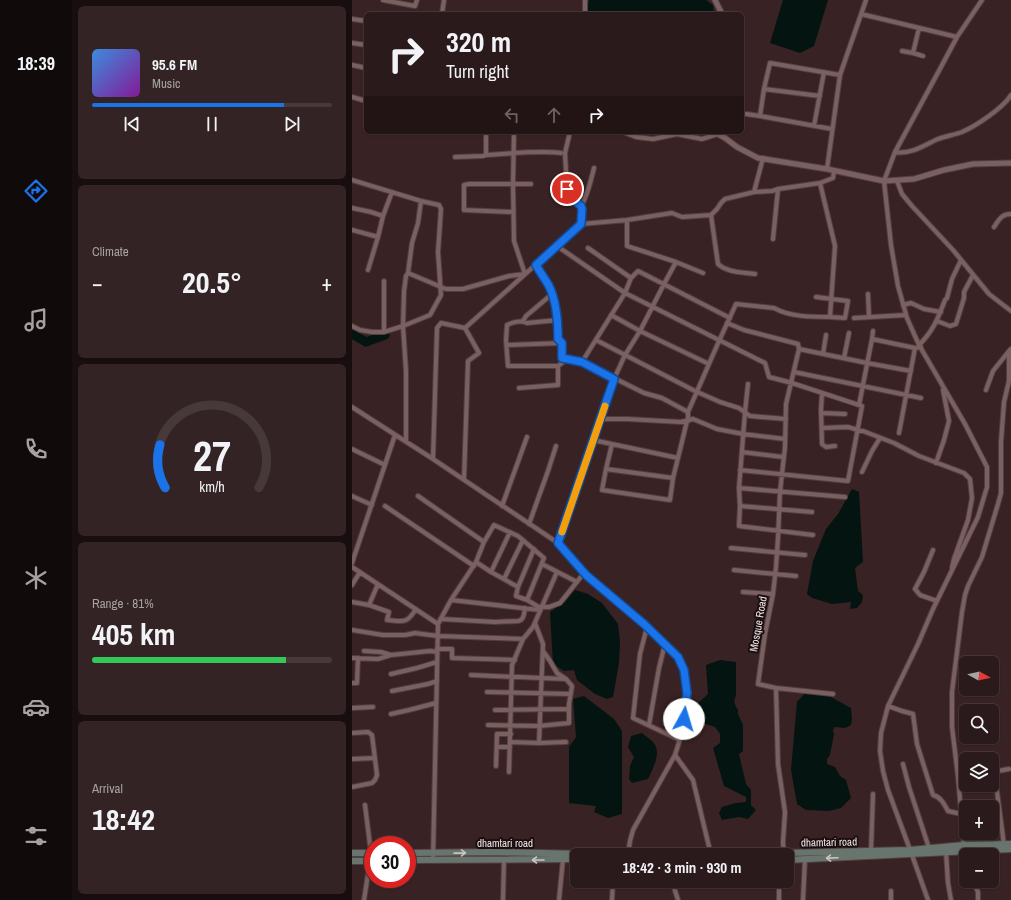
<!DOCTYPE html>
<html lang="en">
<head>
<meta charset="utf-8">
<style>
  :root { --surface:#2b1a1b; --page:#332324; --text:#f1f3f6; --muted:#a6a1a3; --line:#47383a; --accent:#1a73e8 }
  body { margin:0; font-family:"Archivo Narrow",sans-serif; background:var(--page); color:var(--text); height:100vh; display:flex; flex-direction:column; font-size:15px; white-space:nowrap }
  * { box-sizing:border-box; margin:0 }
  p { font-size:13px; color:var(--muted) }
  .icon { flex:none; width:22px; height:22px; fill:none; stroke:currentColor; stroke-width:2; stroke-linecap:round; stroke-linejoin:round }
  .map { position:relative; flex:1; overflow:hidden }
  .drawer { display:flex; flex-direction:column; gap:6px; padding:6px; background:#180e0f; width:280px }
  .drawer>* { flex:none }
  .top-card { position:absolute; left:12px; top:12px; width:380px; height:122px; border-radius:6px; box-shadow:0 1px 3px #0004,0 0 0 1px var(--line); background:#2b1a1b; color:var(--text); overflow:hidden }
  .needle { width:26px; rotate:98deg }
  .tools { position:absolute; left:607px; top:656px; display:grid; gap:8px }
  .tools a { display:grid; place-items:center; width:40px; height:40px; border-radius:6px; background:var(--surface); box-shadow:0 1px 3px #0004,0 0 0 1px var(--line); font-size:20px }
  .speed { position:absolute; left:12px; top:836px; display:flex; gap:8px; font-size:20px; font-weight:700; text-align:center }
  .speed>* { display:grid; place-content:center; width:52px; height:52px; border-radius:50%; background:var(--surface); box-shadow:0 1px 3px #0004,0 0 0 1px var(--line); line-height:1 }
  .speed .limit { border:6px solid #d22; background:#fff; color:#111 }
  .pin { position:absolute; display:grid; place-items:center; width:34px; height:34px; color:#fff; margin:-17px; border:2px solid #fff; border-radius:50%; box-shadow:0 1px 4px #0007 }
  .me { position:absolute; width:44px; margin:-22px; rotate:6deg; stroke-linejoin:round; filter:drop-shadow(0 0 3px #0008) }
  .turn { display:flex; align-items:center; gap:14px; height:84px; padding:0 16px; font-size:18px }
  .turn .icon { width:52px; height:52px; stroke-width:2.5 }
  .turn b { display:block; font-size:28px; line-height:34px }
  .lanes { display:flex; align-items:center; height:38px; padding:0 16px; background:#0003; justify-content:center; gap:20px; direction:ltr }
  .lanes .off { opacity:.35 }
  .big { font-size:30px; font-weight:700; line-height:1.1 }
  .drawer .tile { flex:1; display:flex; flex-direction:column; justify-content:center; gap:6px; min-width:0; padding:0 14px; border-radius:6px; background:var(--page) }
  .drawer .dial { align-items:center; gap:0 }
  .dial svg { height:104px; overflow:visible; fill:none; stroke:var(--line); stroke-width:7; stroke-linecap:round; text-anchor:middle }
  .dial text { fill:var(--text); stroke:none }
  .song { display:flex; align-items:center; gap:12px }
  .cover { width:48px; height:48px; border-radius:6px; background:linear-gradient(135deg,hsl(210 70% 55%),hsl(290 70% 35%)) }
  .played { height:4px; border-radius:2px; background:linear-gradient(90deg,var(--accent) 80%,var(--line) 80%) }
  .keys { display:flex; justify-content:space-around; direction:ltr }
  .heat { display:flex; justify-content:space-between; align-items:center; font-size:22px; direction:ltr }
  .charge { height:6px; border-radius:3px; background:linear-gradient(90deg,#34c759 81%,var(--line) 0) }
  .trip { position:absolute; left:218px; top:848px; width:224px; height:40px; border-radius:6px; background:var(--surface); box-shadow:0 1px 3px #0004,0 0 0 1px var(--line); font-weight:700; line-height:40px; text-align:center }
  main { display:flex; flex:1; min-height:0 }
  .menu { display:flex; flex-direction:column; width:72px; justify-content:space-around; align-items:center; background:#110a0b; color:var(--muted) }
  .menu .icon { width:28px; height:28px }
  .menu .current { color:var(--accent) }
  .menu b { font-size:18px; color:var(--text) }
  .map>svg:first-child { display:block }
  .water { fill:#041410 }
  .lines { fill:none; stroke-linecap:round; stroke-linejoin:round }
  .river { stroke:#041410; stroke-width:9 }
  .minor-casing { stroke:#523f41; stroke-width:6 }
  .tertiary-casing { stroke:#523f41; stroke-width:7 }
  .secondary-casing { stroke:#523f41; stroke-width:8 }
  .minor { stroke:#7b6061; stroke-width:4 }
  .tertiary { stroke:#7b6061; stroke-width:5 }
  .secondary { stroke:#68756e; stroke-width:6 }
  .oneway { stroke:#cac3c1 }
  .route-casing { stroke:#114b97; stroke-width:10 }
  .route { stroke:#1a73e8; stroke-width:7 }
  .slow { stroke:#f59e0b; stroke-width:7 }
  .labels { text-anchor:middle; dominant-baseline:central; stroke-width:4; stroke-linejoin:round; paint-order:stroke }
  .street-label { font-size:11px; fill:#f4e4e5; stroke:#190f10 }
</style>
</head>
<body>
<main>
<nav class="menu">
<b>18:39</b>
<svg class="icon current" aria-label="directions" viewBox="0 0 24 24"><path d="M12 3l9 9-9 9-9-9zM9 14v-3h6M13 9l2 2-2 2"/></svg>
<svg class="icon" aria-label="music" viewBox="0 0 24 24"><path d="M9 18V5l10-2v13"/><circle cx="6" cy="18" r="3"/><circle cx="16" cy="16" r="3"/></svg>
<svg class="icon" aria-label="phone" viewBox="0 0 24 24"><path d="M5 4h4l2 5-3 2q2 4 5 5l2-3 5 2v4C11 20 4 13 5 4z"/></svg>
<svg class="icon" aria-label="climate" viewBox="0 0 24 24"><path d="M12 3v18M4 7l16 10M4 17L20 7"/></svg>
<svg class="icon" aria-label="car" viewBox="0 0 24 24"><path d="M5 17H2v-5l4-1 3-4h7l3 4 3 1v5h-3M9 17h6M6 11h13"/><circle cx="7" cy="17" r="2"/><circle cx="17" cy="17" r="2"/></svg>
<svg class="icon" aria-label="filters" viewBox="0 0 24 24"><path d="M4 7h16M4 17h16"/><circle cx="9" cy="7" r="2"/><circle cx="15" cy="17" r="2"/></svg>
</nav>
<section class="drawer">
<div class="tile">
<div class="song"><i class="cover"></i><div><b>95.6 FM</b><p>Music</p></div></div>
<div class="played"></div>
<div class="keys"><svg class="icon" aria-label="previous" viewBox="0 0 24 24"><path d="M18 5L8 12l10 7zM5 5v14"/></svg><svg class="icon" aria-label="pause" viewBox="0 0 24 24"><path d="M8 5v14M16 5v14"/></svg><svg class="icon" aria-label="next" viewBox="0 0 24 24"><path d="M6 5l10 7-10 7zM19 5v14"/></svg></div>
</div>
<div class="tile"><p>Climate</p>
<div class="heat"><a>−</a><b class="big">20.5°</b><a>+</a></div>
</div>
<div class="tile dial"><svg viewBox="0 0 100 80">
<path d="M14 69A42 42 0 1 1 86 69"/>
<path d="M14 69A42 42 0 0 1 10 36" stroke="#1a73e8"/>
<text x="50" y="56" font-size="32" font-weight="700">27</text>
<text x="50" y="72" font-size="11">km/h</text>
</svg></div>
<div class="tile"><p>Range · 81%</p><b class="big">405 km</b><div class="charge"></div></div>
<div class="tile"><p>Arrival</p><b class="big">18:42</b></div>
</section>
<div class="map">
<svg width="659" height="900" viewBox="0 0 659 900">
  <rect width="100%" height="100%" fill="#392224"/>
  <!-- water -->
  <path class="water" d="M237,0H354L361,5L362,14H236L235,9Z
    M431,0H476L462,46L448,53L418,43Z
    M500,489L507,492L511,562L503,568L506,591L511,595L510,602L505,608L498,609L499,602L480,604L460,598L455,594L461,561L474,529L486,514Z
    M223,590L236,594L250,603L266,624L268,642L267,663L261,697L255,699L243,694L225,680L222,670L212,671L201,664L198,612L213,602Z
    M368,660L384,662V696C381,701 383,706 386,710V714L391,725V751L387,754L394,784L399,790V805L404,810L396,819L387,817L370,820L367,813L370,807L384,803L394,802V797L372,786L361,748L368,743V734L363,727L342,720L344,705L356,694L354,665Z
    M454,692L475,695L499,708L500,719L499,725L493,728L482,727L481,731L482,734L478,755L475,759V764L483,767L488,776L494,780L499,798L489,808L477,811L454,810L445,804L439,770L445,702Z
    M232,696L262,719L270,731V814L256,818L242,812L244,806L217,803V747L224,737L221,699Z
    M290,733C293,736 297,738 300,741C311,751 301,768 296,779L280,783L277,779L278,766L282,757L276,747L279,736Z"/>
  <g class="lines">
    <!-- river -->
    <path class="river" d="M0,334L14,342L33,335"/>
    <!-- minor casing -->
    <g class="minor-casing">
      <path id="minor" d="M31,0L63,6L65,0
        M233,0V14
        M90,14L92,0
        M509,14L605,37
        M0,19L14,21
        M567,28L561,53L571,56
        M0,43L14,45
        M550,51L561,53
        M0,65L14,68
        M412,89L468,96
        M0,97L14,101
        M394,114L408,116
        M462,126L472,72
        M480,129L408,116L412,89L418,63L488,75
        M134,132V155
        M218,132L213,153L215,189L217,196L229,206L230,209L229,224
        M271,132L284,137L301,139L325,134L350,139L366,134
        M543,152C559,155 572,145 586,139C594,136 602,135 610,132C624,126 651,108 659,95
        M103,157L131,156L134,155C159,154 184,150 209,153
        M475,169L488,75L514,0
        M0,180L69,201L87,205L89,209L86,252L89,295L78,315L51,326L32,332H20L8,330L0,326
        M545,181L550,194L560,206L601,250L637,294L659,311
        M402,192L411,158
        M229,206C236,195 239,180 242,168
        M0,208L19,212L31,216
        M161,212L112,210V185L117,184H179
        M359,215L365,209L369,203L373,199L402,192L420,191L426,189L468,183L481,178L482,171
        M275,220V246L324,262L351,273
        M642,227C647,220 649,214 659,214
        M0,230L26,237L16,270
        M26,237L31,216L40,192
        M421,239L426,189
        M205,246L273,293L413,363L417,377L440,383L510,406L496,481L388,470
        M236,248L279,278
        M56,273L94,289H111L157,276L173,274L162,241L161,184L162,132
        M516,294L517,317
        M464,297L496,301L493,318L478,317
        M551,305L559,303L572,309L589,312
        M259,315L288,331L357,364
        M502,318L554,315
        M206,320L175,323C169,320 161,322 155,325L154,340L156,366H206
        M171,321L174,316L200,294
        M585,321L598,326L604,324L612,298V292L621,275
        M375,323L392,330L446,344L447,349L515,363L559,371
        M32,332V281
        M520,339L521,331
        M244,340L343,391L368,402L387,408L398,416L434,419
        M155,345L210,343
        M567,345C582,330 586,318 593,300L595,298L600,279L609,260
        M471,354L474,335
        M210,358L230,362
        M492,358L497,333
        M442,372L569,398
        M396,384L393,412L387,488L388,506L387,526L461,535
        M167,388L206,385V366L210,363V343L206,339C206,322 205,302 197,286C193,279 188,272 184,265
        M634,390L641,371L657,351
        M470,393L469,410L470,444L474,447L483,446
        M507,405L520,339L563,348L569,347
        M0,407L81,459L206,543L234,575L292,624L326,657L332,670L335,693L330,733L323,755L281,830L278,841L276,855
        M336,412L310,398L292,393L230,362L273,293L279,278L286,271L378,318
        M469,413L493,414
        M248,419H275L329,422L341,419L365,429L391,434L433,439
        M336,421V412L367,341L384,304L422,308C438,317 460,317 478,317L483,246L468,183
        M470,428L496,427L506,430
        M505,431H511L542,443L567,456L612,473L618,479L620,498L616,520L602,559L600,568
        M547,433L563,348
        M241,440L326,458L321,478L254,469L260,444
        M54,441V371L51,326L52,291L54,276L56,273L60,243L66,223L69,201
        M0,449L33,465
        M390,452L431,457
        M326,458L335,421
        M81,459L85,328L89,323L113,328
        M584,463L592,440L597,421L591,390
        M254,469L250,490L318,500L321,478
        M510,472L520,451L528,438
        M112,479L116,361L127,353L113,328L229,224L275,220L320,213L330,217L359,215L366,264C376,273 390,272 403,274
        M387,488L493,497
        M0,496L20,505
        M66,496L132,542
        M33,506L122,566
        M150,506L175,437
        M388,506L460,512
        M177,524L196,471L204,446
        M206,543L262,379L273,355L288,331L312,284L324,262
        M379,548L453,555
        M581,550L572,572L563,589L568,595L585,601
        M124,562L139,572L158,532
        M0,563L43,435
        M190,564L225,582
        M0,567L86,624L99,600L124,562L132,542L142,525L166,536L192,558L175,600L187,607H197L208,603L232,573
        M382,570L444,576
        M139,572L166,587L164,596L175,600
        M152,579L171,540
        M0,585L8,572
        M166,587L182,549
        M391,592L421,594
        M99,600L188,610
        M0,602L17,605L26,584
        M17,605L37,612L35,620C51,621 54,625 64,609
        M89,619L143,622L166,621C172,620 172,614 173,608
        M295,627L288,654L281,718L328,740
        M0,630L31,635H53L63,633L86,636L171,639
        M85,649H100V658L163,660
        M12,651L29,652L39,655
        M191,651L198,661L205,673L214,679
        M0,658L26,659L39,655L78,651L85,652
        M39,674L65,668L85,662
        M119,675L189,678L214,679L220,686L217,704V723L187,726L136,725
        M0,683H5L6,658
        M424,688L481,694
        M40,691L76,684L85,681
        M135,692L219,694
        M536,706L550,711L561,714L565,744L581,795C589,797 592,804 596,811L609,814
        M0,708L21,707
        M143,710L217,709
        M39,714L57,710L84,703
        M297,725L307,668L313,644
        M0,733L16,732L20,735L25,775L23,780L20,783L0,787
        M158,742L187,743L191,644L183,623
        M187,743L214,742
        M145,747H158
        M323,755L341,780L359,855
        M0,759L23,758
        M551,764L557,787L577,848
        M144,766L145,734H159
        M606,771H614
        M157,772L160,665L171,639L181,627L205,572
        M640,772L657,769
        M640,783L642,782L644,784L652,845
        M607,787L629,785
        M13,805L19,853
        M612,847L606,776L600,727V692L610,612L613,595L616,586L630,557L646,504L649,493V442L652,402L657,381V351L659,349
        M519,851L521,794
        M594,852L596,883L599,900
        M432,855L431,842L433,812L426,764L424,688L406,684L413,634L421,594L424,567L426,538L428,492L433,447L434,404L447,349
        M81,860L86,624
        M320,881L326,900
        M427,881V900
        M621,881L626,892V900
        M539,891V900
        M12,900L18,861
        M151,900L152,860
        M207,900L211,859
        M260,900L261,881
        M451,900L453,859
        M576,900L560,855L536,790L531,771L528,751L529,733L536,706L566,644L581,609L626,517L635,487V467L613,424L567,345L555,318L546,286L539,245L532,181L543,152L589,67L605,37L630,0"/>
    </g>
    <!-- tertiary casing -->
    <g class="tertiary-casing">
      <path id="tertiary" d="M363,0L370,14
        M365,132L366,134L373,138L385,147L406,158L475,169L532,181L562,179L592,170L621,164L659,163"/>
    </g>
    <!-- secondary casing -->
    <g class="secondary-casing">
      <path id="secondary" d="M0,853H21
        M55,853L140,852L276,855L432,853L558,850L612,845L659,844
        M55,860L225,859
        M435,860L659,849
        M0,861H21"/>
    </g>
    <!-- minor -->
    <use href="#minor" class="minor"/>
    <!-- tertiary -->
    <use href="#tertiary" class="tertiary"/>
    <!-- secondary -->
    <use href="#secondary" class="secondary"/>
  </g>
  <!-- one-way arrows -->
  <defs><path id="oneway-shaft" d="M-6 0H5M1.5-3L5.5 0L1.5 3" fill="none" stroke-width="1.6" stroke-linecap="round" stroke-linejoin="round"/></defs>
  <g class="oneway">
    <use href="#oneway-shaft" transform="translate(108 853) rotate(-1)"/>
    <use href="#oneway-shaft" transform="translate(480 858) rotate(178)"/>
    <use href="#oneway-shaft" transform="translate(186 860) rotate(180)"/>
  </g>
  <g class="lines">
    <!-- route casing -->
    <g class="route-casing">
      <path id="route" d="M215,189L217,196L229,206L230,209L229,224L184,265C188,272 193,279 197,286C205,302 206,322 206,339L210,343V358L230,362L262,379L206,543L234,575L292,624L326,657L332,670L335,693L332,719"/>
    </g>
    <!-- route -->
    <use href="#route" class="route"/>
    <!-- slow -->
    <path class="slow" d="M210,532L253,406"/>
  </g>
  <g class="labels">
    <!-- street labels -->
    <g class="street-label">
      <text transform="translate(406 624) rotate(-80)">Mosque Road</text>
      <text transform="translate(477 842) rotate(-1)">dhamtari road</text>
      <text x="153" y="843">dhamtari road</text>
    </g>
  </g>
</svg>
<div class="tools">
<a><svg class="needle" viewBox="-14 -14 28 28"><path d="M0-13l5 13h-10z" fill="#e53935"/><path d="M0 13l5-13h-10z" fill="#a6a1a3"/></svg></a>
<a><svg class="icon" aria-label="search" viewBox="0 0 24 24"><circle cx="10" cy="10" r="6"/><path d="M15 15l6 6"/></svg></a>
<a><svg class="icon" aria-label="layers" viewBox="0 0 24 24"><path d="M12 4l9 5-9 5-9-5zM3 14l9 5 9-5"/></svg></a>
<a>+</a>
<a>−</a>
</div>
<div class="speed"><div class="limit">30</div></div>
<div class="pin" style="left:215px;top:189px;background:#d93025"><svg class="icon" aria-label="arrive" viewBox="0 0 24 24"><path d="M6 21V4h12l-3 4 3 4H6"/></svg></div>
<svg class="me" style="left:332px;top:719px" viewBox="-20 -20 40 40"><circle r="19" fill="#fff"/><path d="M0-13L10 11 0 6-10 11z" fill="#1a73e8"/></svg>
<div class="trip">18:42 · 3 min · 930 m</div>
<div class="top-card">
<div class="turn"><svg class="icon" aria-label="right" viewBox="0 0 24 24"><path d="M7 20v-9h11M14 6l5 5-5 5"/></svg><div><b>320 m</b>Turn right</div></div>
<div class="lanes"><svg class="icon off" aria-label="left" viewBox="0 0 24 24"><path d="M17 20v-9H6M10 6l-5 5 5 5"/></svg><svg class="icon off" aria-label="ahead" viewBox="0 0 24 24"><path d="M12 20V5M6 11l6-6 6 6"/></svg><svg class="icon" aria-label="right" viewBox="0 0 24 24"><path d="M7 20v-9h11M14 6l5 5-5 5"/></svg></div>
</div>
</div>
</main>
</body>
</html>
